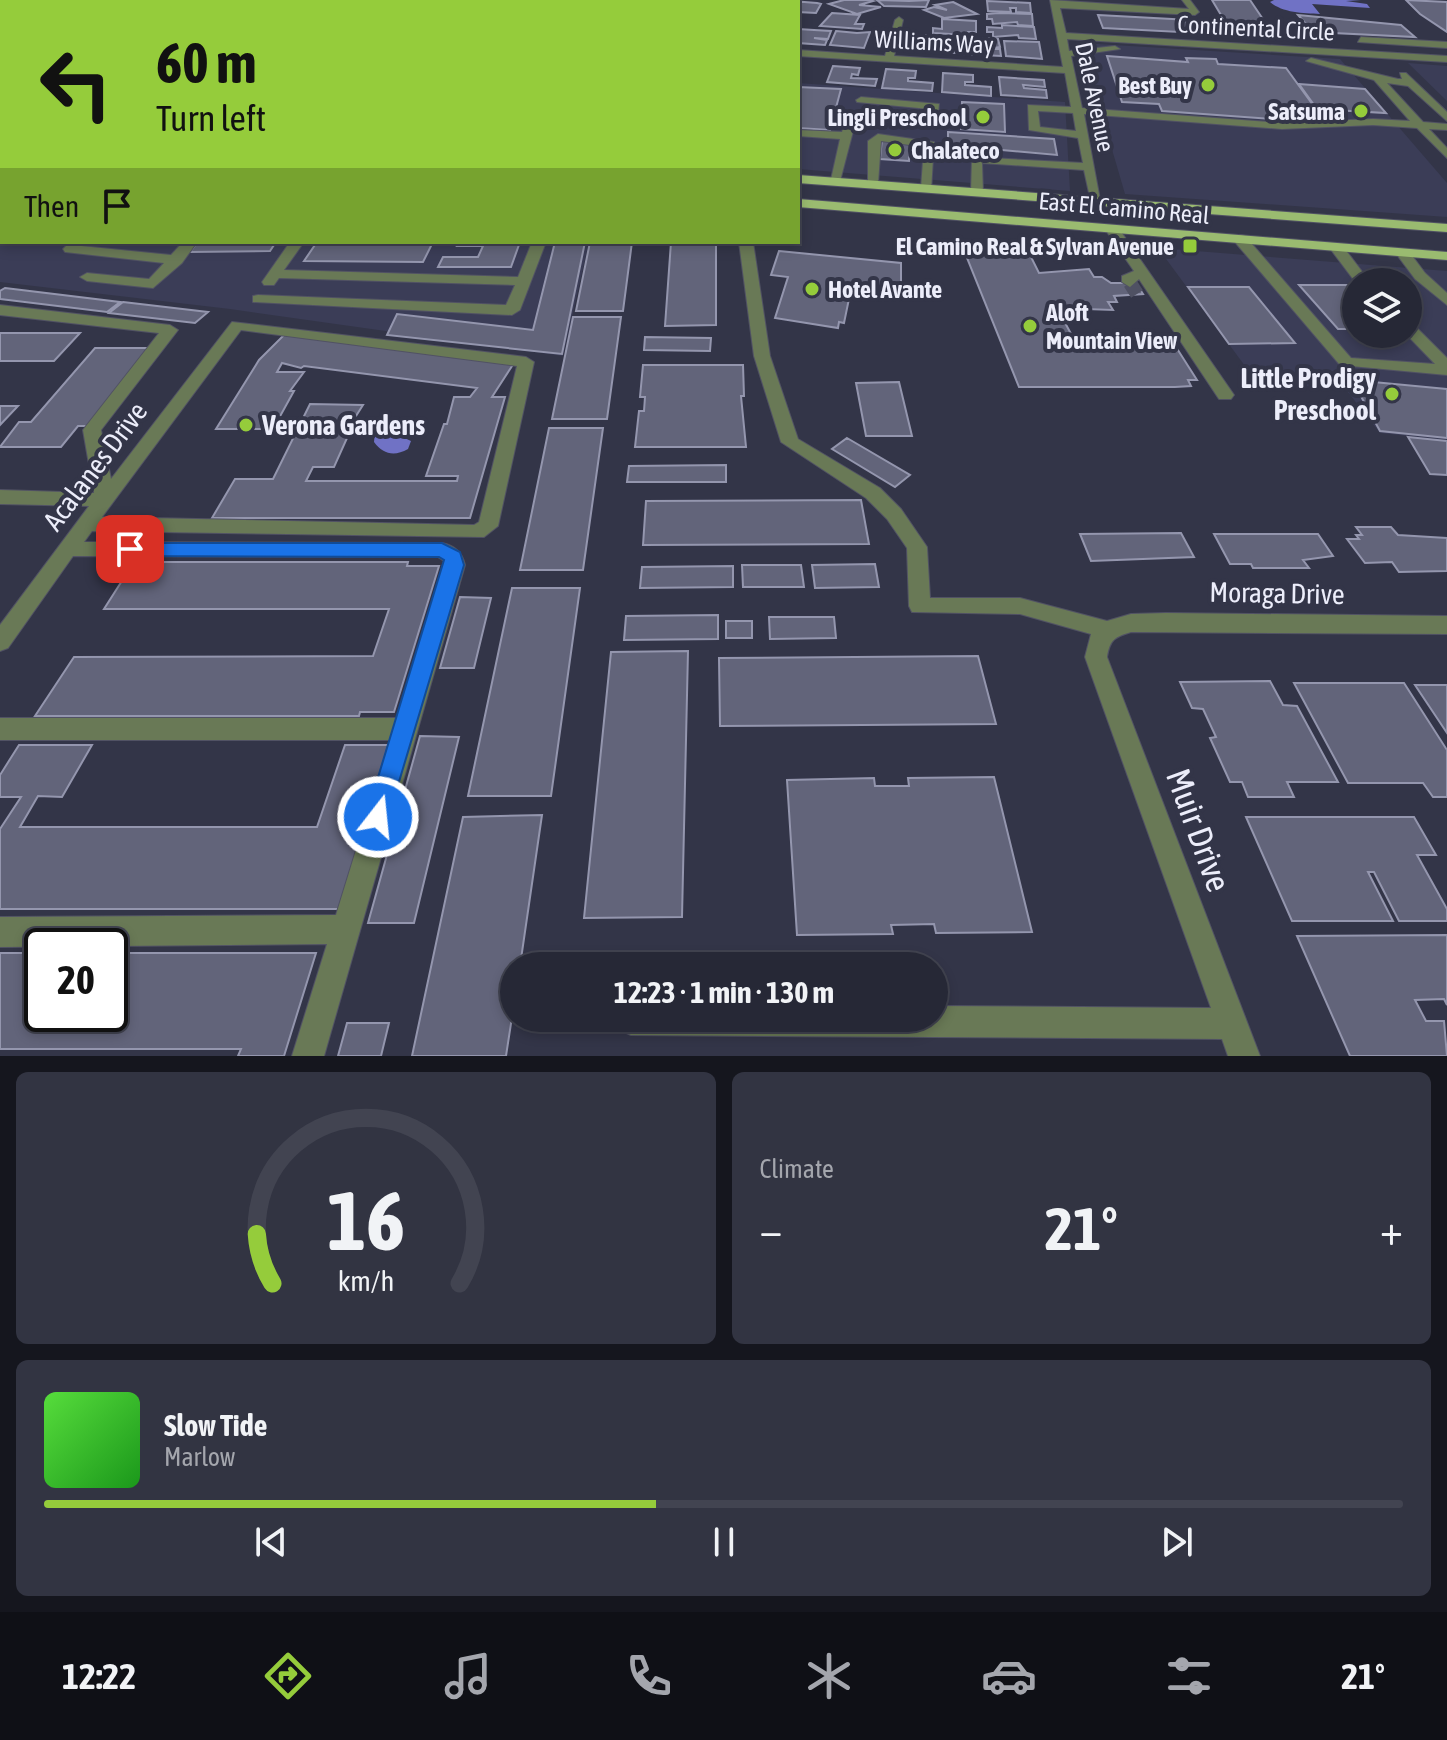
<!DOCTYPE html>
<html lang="en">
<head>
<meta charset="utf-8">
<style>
  :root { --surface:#262836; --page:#323442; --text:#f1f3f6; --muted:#a4a6ad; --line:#424451; --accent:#95cc3b }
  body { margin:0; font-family:"Asap Condensed",sans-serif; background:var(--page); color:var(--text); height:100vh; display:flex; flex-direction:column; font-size:30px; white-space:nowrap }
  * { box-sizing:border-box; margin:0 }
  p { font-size:26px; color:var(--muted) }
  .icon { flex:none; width:44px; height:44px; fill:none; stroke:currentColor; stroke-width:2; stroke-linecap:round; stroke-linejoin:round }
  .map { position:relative; height:1056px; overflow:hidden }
  .drawer { display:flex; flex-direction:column; gap:16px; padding:16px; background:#15161e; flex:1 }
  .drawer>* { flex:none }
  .guide { position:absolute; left:0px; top:0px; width:800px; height:244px; box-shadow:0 4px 12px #0003,0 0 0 2px var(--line); background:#95cc3b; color:#111; overflow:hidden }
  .tools { position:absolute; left:1342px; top:268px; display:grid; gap:16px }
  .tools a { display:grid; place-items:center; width:80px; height:80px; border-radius:50%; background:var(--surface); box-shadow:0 4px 12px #0003,0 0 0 2px var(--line); font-size:40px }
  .speed { position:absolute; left:24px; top:928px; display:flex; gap:16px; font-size:40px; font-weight:700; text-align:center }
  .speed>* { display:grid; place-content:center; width:104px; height:104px; border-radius:50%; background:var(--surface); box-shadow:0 4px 12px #0003,0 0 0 2px var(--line); line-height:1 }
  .speed .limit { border:4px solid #111; border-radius:12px; background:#fff; color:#111 }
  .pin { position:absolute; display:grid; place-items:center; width:68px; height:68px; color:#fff; margin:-34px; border-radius:16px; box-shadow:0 4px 12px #0006 }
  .me { position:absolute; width:88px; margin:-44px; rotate:16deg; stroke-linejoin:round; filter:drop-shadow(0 0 6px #0008) }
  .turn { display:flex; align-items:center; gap:28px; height:168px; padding:0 24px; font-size:36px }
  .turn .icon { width:104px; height:104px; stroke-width:2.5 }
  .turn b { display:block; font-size:56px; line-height:68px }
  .then { display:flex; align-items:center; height:76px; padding:0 24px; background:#0003; gap:16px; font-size:30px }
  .big { font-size:60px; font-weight:700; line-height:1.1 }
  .drawer .card { flex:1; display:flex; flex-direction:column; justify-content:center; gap:12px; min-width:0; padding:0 28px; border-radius:12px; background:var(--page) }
  .drawer .dial { align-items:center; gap:0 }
  .dial svg { height:208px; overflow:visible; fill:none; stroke:var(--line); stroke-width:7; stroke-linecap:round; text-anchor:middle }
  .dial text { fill:var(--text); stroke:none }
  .song { display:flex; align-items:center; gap:24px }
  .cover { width:96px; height:96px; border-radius:12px; background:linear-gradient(135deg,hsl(110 70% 55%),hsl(120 70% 35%)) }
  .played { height:8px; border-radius:4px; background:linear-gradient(90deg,var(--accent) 45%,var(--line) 45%) }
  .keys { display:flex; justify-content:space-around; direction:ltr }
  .heat { display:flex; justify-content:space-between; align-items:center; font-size:44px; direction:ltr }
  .drawer .tiles { flex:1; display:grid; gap:16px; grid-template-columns:1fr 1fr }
  .card:last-child { grid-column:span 2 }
  .trip { position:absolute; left:500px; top:952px; width:448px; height:80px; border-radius:40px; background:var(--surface); box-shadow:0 4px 12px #0003,0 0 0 2px var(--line); font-weight:700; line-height:80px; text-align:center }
  .dock { display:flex; height:128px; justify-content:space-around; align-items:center; background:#0f1016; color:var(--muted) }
  .dock .icon { width:56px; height:56px }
  .dock .on { color:var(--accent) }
  .dock b { font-size:36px; color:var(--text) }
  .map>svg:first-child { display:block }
  .built { fill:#3b3d57; fill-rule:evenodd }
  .water { fill:#7072c5 }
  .building { fill:#62647a; stroke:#9496ae; stroke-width:2 }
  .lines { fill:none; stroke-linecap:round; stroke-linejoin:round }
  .minor-tunnel { stroke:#4f5163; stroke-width:14; stroke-dasharray:14 7; stroke-linecap:butt }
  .minor-casing { stroke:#515264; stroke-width:2 }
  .major-casing { stroke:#515264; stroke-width:2 }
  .minor { fill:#697956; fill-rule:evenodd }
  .major { fill:#9abb70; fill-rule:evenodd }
  .route { fill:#1a73e8; stroke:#114b97; stroke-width:2 }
  .poi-dot { fill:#95cc3b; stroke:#333548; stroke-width:3 }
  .labels { text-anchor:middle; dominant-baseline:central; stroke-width:8; stroke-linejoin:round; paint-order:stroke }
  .far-street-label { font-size:24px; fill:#ecedfa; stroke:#333548 }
  .far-poi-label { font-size:24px; font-weight:bold; fill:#ecedfa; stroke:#333548; text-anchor:end }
  .poi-label { font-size:28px; font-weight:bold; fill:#ecedfa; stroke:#333548; text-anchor:end }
  .street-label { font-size:28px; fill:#ecedfa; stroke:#333548 }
  .near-street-label { font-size:34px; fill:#ecedfa; stroke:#333548 }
</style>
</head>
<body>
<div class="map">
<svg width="1447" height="1056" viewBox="0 0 1447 1056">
  <rect width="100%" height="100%" fill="#333548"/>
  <!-- built -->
  <path class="built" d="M1081,43L1340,59L1447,183V217L1125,194Z
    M1408,63L1447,66V101Z
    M798,83L1065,102L1070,191L798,169Z
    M0,143L2,242H589L563,356L230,309L0,282Z
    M1158,248L1447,271V440L1380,433L1344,387L1259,385ZM1356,282H1408V334H1356Z"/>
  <!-- water -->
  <path class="water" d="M1274,0H1361L1346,1L1367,4L1370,8L1312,4L1320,14C1303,13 1283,13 1270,2Z
    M391,423L399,427L398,435L411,441L408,449C394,457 383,454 374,442L375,431Z"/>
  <!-- building -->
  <path class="building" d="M83,0H182L79,2Z
    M779,0L817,3L821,4L816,13L798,12V2Z
    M844,0H869L873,1L859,5L881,7L857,14L829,4Z
    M877,0L909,1L929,0L926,7L884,6Z
    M1212,0H1250L1269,28L1227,25Z
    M1406,0L1447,2V32L1420,14Z
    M987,1L1030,3L1031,13L1016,12V8H1010L1011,12L988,11Z
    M953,2L977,14L944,18L924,10L934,7L947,10L935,5Z
    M832,13L860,15L855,24H864L862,29L820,26Z
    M998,13L1032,14L1033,26L1018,25L1017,22L993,24L992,19H987V14Z
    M1098,15L1209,21L1218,34L1103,28Z
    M1298,15L1401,25L1415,37L1313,32Z
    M942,19L976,21V32H968V35L933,33V28L942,29Z
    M1002,25L1034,27L1036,39L1019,38L1018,35L993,37V32H987V27L1002,28Z
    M798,29L814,30L831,31L828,39L814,38L827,40L825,45L798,43Z
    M836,31L857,33L870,32L864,48L830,45Z
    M923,35L957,39L956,53L921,51Z
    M985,38L998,39L1000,47L987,49H1000L1001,56L962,54V42Z
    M1004,41L1039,42L1042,59L1006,56Z
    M1107,56L1188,62L1186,58L1216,59L1218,64L1286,68L1321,116L1282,113L1286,120L1162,111L1159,104L1122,102Z
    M833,66L860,68L858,75L852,74L851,78L877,79L875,86L827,82Z
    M886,69L916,71L915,78H908V81L933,83L932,91L882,88Z
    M943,73L973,75V82H965V85L991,87V96L942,92Z
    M999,77L1044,80L1045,87L1023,85L1024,88L1046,90L1047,98L1001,95Z
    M1299,84L1365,89L1386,113L1317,109Z
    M798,87L841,89L830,130L798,128Z
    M962,102L1004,104L1005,132L961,129Z
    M948,132L1054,139L1057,155L948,145Z
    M882,139L910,141L909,161L880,159Z
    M212,242H276L270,251L190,252L196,244Z
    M317,242H433L423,262L304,261Z
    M459,242H520L511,267H438L443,257H478L483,246H457Z
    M555,242H585L562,354L387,335L397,314L533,330Z
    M590,242H632L623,311H576Z
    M671,242H716V325L665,326Z
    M961,243H1024L1039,273L1089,269L1094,277H1102L1111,283H1136L1143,294L1114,296L1117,302H1108L1113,310L1057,308L1076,343H1164L1167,348L1176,347L1197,380H1188L1191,386L1175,387H1019Z
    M779,251L901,263V291L894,290L893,294L840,288L839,293L850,294L844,323L839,322L838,328L775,318L788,277L771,275Z
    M1299,285H1356V329H1338Z
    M1188,287H1249L1295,343L1229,344Z
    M5,288L120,302L107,312L0,299V291Z
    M123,302L208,312L195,323L109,313Z
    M573,317H621L607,419H552Z
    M0,333H80L54,361H0Z
    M285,334L514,363L492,397H505L470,518H212L235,479H273L310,404L363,405L349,427H352L334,467H313L306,481H457L458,476H426L444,424H447L454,397H470L477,388L304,366L301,368L282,363L277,372H304L290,391H294L273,429H216L259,360Z
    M645,337L711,338L710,351L644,350Z
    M95,348H149L87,426H78L61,447H0L19,422H31Z
    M643,365H743L744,396H741L746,447H635L639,411H644L645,397H640Z
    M1352,380L1447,389V438L1380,431Z
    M899,382L912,436H866L856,383Z
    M0,406H18L0,425Z
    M549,428H603L583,570H520Z
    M1408,437L1447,441V475L1430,474Z
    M847,438L910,475L895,487L832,449Z
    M726,465V482H627L629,466Z
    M861,500L869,544L643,545L646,501Z
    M1356,527H1391L1398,535L1447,538V571L1399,572L1392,562L1365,563L1347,539H1359L1356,535H1362Z
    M1181,533L1194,557L1091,561L1080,534Z
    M1214,534H1318L1333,556L1303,560L1309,568H1253L1251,564H1230Z
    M134,562H408L407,566H439L394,712H360L359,716H35L74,657L373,656L389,609H104Z
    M875,564L879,587L815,588L812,565Z
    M742,565H801L804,587H743Z
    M733,566V587L640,588L642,567Z
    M512,588H580L551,796H468Z
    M460,597L491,598L474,668H440Z
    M718,615V639L624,640L626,616Z
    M769,617H834L836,638L770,639Z
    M726,621H752V638H726Z
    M688,651L682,917L584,918L611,652Z
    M978,656L996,724L720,726L719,658Z
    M1270,681L1283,705L1297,706L1338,782H1287L1294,797H1248L1242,782H1230L1210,738L1216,737L1203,709L1192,708L1180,682Z
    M1294,683H1404L1447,750V797H1433L1423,783H1348Z
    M1415,685H1447V733Z
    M420,736L459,737L414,923H368Z
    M19,745H92L62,797L38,796L20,827H317L345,745H395L346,909H0V829L21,797H0V775Z
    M994,777L1032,932L936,933L934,924L891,925L893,934L797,935L787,780L874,778L875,786H909L908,778Z
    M542,815L520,966H514V1004L506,1056H412L463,817Z
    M1246,817H1414L1436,855H1417L1447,909V921H1399L1374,872H1368L1393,921H1292Z
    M1447,935V1005L1444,999L1415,1000L1426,1021H1444L1447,1056H1350L1297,936Z
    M0,953H42V1014H110V953H316L284,1056H238L241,1049H0Z
    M347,1023H389L381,1056H338Z"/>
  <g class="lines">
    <!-- minor-tunnel -->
    <path class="minor-tunnel" d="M1130,283L1137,294"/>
    <!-- minor casing -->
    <g class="minor-casing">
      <path id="minor" d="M236,0H276L278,2H238Z
        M478,0H487L477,2Z
        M649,0H658L648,2Z
        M748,0H757L747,2Z
        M1050,0L1189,9L1182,0H1190L1199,12L1195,15L1060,8L1066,33L1447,56V62L1067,39L1069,51L1115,46L1120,49L1071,56L1082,108L1282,123L1373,119L1410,121L1374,80L1306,61L1311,58L1398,79H1402L1400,73H1406L1447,112V121L1408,86L1387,83L1423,122L1447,124V130L1429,129L1447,148V158L1417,128L1373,125L1282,129L1084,114L1101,205L1091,202L1084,170L982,163L983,192L977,196L971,192L972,157L1083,163L1078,138L1029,130L1028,105L1071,107L1065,73L798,56V50L885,56L895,20L899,17L903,20L894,56L1063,67ZM1038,111L1073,113L1076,131L1040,127Z
        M1213,24L1289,33L1293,36L1289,39L1210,29Z
        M1361,37L1447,42V48L1358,42Z
        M861,97L939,104L937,122L932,125L856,120L840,181L830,184L840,139L798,136V130L842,132L847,116L852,113L927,118L929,109L857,102L856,100Z
        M878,134L934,142L931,191L921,188L924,147L881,141L878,184L868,187V141Z
        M1107,226H1117L1234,395L1231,399H1219L1139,279L1130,287L1122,282V276L1134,271L1105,229Z
        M1240,235L1245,236L1351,358L1435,364L1406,334L1408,322L1413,324L1447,358V375L1340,365L1235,242L1233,239Z
        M70,242H85L81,246L171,255L183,242H197L182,263L153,288L87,281L80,277L87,273L149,279L164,263L65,252L63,249Z
        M290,242H304L284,270L518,277L532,242H546L520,310L512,315L253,302V296L258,295L506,305L515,285L279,278L274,285H264L262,282Z
        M739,242H753L770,356L798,439L880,488L901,509L927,547L930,598H1020L1107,621L1131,614L1166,613L1447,616V634L1131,632C1115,637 1110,639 1107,657L1260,1056H1228L1222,1039L631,1035L620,1030L616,1018H934V1006L1211,1008L1085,657L1091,634L1020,614L912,612L909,606L907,548L887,519L866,498L781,442L754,356Z
        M1331,244H1341L1370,282L1356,283L1329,247Z
        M1397,249H1407L1425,273L1447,293V305L1415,279L1395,252Z
        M0,305L170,325L178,330L101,430L111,479L232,322L526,357L534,362L498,526L484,537L92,531L84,542L442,543C455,546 462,552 465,565L324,1056H292L327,944L0,947V917L336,915L390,740H0V718H397L444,561L438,557L73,556L8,648L0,651V625L89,506L0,504V490L94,493L83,430L159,333L0,315ZM241,330L517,366L479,522L474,525L102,517Z"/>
    </g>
    <!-- major casing -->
    <g class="major-casing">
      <path id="major" d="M0,98H2L0,105Z
        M0,128H2V134H0Z
        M798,175L1447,224V232L798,183Z
        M798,199L1447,252V260L798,207Z"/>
    </g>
    <!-- minor -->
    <use href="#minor" class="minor"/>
    <!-- major -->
    <use href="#major" class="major"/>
  </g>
  <!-- route -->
  <path class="route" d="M130,543H442L460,552L464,565L386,825L378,828L369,825L366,817L444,560L439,557L130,556L121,549Z"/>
  <!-- markers -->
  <g class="poi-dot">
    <circle cx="1208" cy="85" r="8"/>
    <circle cx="1361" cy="111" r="8"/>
    <circle cx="983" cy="117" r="8"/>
    <circle cx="895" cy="150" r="8"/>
    <rect x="1182" y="238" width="16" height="16" rx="4"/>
    <circle cx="812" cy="289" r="8"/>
    <circle cx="1030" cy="326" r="8"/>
    <circle cx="1392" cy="394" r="8"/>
    <circle cx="246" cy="425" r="8"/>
  </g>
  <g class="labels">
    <!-- far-street labels -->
    <g class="far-street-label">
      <text transform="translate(1256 28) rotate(3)">Continental Circle</text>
      <text transform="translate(934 42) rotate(3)">Williams Way</text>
      <text transform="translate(1095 97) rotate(78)">Dale Avenue</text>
      <text transform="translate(1124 208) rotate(5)">East El Camino Real</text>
    </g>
    <!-- far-poi labels -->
    <g class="far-poi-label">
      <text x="1192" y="85">Best Buy</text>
      <text x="1345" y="111">Satsuma</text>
      <text x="967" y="117">Lingli Preschool</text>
      <text x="911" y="150" text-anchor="start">Chalateco</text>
      <text x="1174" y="246">El Camino Real &amp; Sylvan Avenue</text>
      <text x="828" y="289" text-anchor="start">Hotel Avante</text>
      <text x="1046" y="312" text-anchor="start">Aloft<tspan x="1046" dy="28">Mountain View</tspan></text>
    </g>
    <!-- poi labels -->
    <g class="poi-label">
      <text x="1376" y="378">Little Prodigy<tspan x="1376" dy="32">Preschool</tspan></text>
      <text x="262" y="425" text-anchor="start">Verona Gardens</text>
    </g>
    <!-- street labels -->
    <g class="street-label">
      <text transform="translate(95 466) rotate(-53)">Acalanes Drive</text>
      <text transform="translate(1277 593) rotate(1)">Moraga Drive</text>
    </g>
    <!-- near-street labels -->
    <g class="near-street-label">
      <text transform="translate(1199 830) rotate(70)">Muir Drive</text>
    </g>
  </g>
</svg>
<div class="tools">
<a><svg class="icon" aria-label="layers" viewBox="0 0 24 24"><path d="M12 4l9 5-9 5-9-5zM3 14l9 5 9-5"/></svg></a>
</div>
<div class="speed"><div class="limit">20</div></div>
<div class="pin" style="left:130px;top:549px;background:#d93025"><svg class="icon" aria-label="arrive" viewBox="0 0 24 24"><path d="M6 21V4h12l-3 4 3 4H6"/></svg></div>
<svg class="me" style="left:378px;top:817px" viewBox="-20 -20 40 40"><circle r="17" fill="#1a73e8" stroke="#fff" stroke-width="3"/><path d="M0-11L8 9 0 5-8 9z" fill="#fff"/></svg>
<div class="trip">12:23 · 1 min · 130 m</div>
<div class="guide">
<div class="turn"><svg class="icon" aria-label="left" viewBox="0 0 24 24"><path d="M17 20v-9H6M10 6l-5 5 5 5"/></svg><div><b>60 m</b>Turn left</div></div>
<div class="then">Then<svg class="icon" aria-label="arrive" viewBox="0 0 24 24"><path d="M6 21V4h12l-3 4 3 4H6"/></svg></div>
</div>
</div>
<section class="drawer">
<div class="tiles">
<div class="card dial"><svg viewBox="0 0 100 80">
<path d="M14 69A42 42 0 1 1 86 69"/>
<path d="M14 69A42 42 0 0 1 8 50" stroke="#95cc3b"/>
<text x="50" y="56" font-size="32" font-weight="700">16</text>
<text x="50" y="72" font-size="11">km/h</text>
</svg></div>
<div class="card"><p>Climate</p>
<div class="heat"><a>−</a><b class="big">21°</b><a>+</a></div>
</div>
<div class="card">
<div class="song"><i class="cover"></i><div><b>Slow Tide</b><p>Marlow</p></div></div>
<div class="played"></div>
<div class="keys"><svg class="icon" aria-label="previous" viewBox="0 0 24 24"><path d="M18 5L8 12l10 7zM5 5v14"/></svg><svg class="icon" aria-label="pause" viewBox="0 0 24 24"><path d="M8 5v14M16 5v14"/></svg><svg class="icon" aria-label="next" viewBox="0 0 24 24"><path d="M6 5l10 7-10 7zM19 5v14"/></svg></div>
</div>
</div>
</section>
<nav class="dock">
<b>12:22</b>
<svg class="icon on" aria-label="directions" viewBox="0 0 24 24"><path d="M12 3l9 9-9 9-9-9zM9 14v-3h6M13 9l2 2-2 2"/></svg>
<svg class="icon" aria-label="music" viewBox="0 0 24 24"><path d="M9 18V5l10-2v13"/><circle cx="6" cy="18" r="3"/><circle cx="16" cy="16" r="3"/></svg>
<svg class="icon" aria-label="phone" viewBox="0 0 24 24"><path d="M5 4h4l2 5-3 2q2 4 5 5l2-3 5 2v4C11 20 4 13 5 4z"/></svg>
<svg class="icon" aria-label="climate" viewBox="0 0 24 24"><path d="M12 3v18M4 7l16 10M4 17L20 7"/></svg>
<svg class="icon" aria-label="car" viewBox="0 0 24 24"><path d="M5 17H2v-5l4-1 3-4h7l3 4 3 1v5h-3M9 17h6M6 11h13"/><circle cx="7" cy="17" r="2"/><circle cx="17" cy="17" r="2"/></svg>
<svg class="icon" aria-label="filters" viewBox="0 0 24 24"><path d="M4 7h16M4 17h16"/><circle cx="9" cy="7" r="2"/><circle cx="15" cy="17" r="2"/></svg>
<b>21°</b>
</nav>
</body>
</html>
